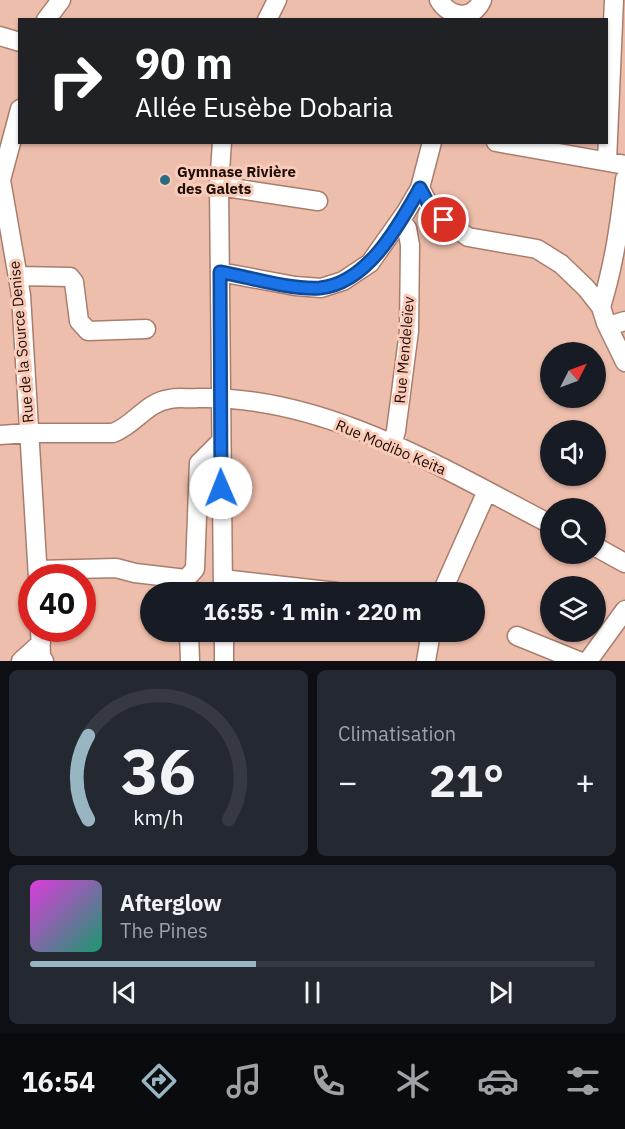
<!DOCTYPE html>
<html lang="fr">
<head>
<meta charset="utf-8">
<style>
  :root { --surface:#171b24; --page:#242831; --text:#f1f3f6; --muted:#9ea1a6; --line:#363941; --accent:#98b6c1 }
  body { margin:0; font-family:"IBM Plex Sans",sans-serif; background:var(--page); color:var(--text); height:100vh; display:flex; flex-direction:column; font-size:22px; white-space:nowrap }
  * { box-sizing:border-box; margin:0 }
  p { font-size:20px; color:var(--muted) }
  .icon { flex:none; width:33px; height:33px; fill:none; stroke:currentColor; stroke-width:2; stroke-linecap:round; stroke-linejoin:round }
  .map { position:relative; height:661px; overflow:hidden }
  .side { display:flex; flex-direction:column; gap:9px; padding:9px; background:#0d0f14; flex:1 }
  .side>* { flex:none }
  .hud { position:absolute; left:18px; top:18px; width:590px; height:126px; border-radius:0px; box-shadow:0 2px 4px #0004; background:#202124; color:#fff; overflow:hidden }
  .needle { width:39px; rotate:48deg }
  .controls { position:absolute; left:540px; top:342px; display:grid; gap:12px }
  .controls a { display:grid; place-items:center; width:66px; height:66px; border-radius:50%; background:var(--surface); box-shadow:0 2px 4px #0004; font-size:30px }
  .speed { position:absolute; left:18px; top:564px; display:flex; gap:12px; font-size:30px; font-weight:700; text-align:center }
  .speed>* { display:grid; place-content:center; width:78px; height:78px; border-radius:50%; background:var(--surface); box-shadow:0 2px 4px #0004; line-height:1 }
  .speed .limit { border:9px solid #d22; background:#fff; color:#111 }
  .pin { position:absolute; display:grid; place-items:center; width:51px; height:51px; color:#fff; margin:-26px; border:3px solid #fff; border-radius:50%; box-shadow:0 2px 6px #0007 }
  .me { position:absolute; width:66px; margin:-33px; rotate:359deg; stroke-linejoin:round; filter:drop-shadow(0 0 4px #0008) }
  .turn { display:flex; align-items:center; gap:21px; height:126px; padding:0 18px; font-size:27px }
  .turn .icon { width:78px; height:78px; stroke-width:2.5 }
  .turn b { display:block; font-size:42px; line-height:51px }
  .big { font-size:45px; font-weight:700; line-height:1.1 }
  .side .widget { flex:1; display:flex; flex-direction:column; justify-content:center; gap:9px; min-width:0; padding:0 21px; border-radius:9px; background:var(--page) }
  .side .dial { align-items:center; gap:0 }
  .dial svg { height:156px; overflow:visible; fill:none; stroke:var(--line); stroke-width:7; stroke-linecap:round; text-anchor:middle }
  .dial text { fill:var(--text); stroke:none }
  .song { display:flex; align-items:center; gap:18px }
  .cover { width:72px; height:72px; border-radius:9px; background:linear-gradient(135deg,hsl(300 70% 55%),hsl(160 70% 35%)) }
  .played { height:6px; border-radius:3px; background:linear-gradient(90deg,var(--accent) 40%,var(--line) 40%) }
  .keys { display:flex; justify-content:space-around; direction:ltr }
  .heat { display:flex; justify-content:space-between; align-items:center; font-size:33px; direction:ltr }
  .side .tiles { flex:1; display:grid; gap:9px; grid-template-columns:1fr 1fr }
  .widget:last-child { grid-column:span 2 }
  .trip { position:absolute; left:140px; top:582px; width:345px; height:60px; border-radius:30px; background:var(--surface); box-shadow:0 2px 4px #0004; font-weight:700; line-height:60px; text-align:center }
  .dock { display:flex; height:96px; justify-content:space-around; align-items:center; background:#090b0e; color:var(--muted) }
  .dock .icon { width:42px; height:42px }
  .dock .active { color:var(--accent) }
  .dock b { font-size:27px; color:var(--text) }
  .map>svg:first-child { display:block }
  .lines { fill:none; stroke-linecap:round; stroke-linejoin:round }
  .minor-casing { stroke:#a97d6d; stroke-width:21 }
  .minor { stroke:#fff; stroke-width:18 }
  .route-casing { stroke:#114b97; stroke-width:15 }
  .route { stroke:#1a73e8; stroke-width:10 }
  .poi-dot { fill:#2b6c80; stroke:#fbcbb9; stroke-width:2 }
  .labels { text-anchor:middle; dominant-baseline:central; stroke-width:6; stroke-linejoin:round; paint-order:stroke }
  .poi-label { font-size:15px; font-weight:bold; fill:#1e0e08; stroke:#fbcbb9; text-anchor:start }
  .street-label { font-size:15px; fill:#1e0e08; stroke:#fbcbb9 }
</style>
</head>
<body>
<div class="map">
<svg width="625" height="661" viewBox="0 0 625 661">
  <rect width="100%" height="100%" fill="#eebeac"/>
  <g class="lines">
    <!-- minor casing -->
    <g class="minor-casing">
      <path id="minor" d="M439,0C450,18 473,21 482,0
        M46,20L61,0
        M267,20L277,0
        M0,36L20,42
        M20,109L1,180L21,295L38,578
        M222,142L219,186L223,592
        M496,142L625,165
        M607,161L614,0
        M219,186L318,201
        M420,188L429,205L444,220L468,237L537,249L561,264L586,288L601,307L606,323L625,362
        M220,272L295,286L321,288L343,281L370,263L406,212L420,188L432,142
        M18,276L70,277L74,282L79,321L88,331L146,329
        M601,307C614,265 620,223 625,179
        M608,326L625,321
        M0,435L28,433H113C135,425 146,402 170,399C179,397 189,399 198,398C324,395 442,468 550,524
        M392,444L396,431L409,331L410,245L407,228L401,221
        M596,547L625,563
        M38,570L116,568L135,573L186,579
        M223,579L337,592
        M187,592L186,579L195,569L199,463L220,442
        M442,592L487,491
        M40,628L41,657L44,661
        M189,632L190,661
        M224,632V661
        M517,636L579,661
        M21,661L41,643
        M426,661L431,632
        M588,661L625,610"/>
    </g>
    <!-- minor -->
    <use href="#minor" class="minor"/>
  </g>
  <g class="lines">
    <!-- route casing -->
    <g class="route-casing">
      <path id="route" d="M221,488L220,272C250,277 289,290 320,288C368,283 399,225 420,188L429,205L444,220"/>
    </g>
    <!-- route -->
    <use href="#route" class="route"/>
  </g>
  <!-- markers -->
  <circle class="poi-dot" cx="165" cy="180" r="6"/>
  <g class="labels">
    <!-- poi labels -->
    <g class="poi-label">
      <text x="177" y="171">Gymnase Rivière<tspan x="177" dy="17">des Galets</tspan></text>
    </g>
    <!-- street labels -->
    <g class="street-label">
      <text transform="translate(21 342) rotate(-95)">Rue de la Source Denise</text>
      <text transform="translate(404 350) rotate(-85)">Rue Mendeleïev</text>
      <text transform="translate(391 447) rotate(23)">Rue Modibo Keita</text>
    </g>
  </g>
</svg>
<div class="controls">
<a><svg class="needle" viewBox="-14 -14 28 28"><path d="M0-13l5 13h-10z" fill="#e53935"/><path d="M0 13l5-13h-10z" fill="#9ea1a6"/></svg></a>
<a><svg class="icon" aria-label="sound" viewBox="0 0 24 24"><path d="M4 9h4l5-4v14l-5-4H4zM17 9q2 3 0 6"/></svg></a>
<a><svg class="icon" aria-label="search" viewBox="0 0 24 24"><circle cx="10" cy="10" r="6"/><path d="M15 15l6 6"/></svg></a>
<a><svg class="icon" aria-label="layers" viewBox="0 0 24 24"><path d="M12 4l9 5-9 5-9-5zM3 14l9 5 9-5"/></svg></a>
</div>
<div class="speed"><div class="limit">40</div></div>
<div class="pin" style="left:444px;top:220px;background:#d93025"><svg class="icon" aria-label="arrive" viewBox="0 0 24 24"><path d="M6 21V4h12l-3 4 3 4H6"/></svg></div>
<svg class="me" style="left:221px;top:488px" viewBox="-20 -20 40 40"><circle r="19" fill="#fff"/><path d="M0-13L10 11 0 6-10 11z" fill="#1a73e8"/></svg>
<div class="trip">16:55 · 1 min · 220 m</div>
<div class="hud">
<div class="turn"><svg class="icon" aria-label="right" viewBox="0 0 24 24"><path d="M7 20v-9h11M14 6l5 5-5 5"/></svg><div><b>90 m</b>Allée Eusèbe Dobaria</div></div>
</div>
</div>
<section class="side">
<div class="tiles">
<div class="widget dial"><svg viewBox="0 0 100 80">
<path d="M14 69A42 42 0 1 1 86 69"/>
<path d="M14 69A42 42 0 0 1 14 26" stroke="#98b6c1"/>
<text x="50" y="56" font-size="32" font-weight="700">36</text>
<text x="50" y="72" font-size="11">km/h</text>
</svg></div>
<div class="widget"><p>Climatisation</p>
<div class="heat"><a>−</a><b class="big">21°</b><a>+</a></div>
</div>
<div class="widget">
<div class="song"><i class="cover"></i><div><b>Afterglow</b><p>The Pines</p></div></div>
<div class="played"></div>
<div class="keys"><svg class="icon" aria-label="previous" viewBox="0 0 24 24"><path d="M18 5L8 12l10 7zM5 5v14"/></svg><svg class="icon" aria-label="pause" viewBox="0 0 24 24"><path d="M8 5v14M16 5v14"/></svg><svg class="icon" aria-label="next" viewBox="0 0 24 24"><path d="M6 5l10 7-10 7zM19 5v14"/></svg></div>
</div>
</div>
</section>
<nav class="dock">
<b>16:54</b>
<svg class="icon active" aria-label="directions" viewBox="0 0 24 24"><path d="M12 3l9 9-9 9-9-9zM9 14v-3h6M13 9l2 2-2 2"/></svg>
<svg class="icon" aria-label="music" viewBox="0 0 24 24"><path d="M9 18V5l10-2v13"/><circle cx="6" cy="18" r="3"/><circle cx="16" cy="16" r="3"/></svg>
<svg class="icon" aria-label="phone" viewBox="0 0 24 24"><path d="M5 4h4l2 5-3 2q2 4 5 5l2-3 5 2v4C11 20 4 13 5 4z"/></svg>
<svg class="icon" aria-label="climate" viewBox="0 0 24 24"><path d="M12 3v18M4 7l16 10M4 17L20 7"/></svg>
<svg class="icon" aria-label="car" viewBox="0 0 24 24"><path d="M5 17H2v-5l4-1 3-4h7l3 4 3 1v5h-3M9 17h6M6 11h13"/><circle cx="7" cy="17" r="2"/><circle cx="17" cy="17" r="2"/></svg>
<svg class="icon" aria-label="filters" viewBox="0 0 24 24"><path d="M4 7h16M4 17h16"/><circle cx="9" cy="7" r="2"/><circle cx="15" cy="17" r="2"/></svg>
</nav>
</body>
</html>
